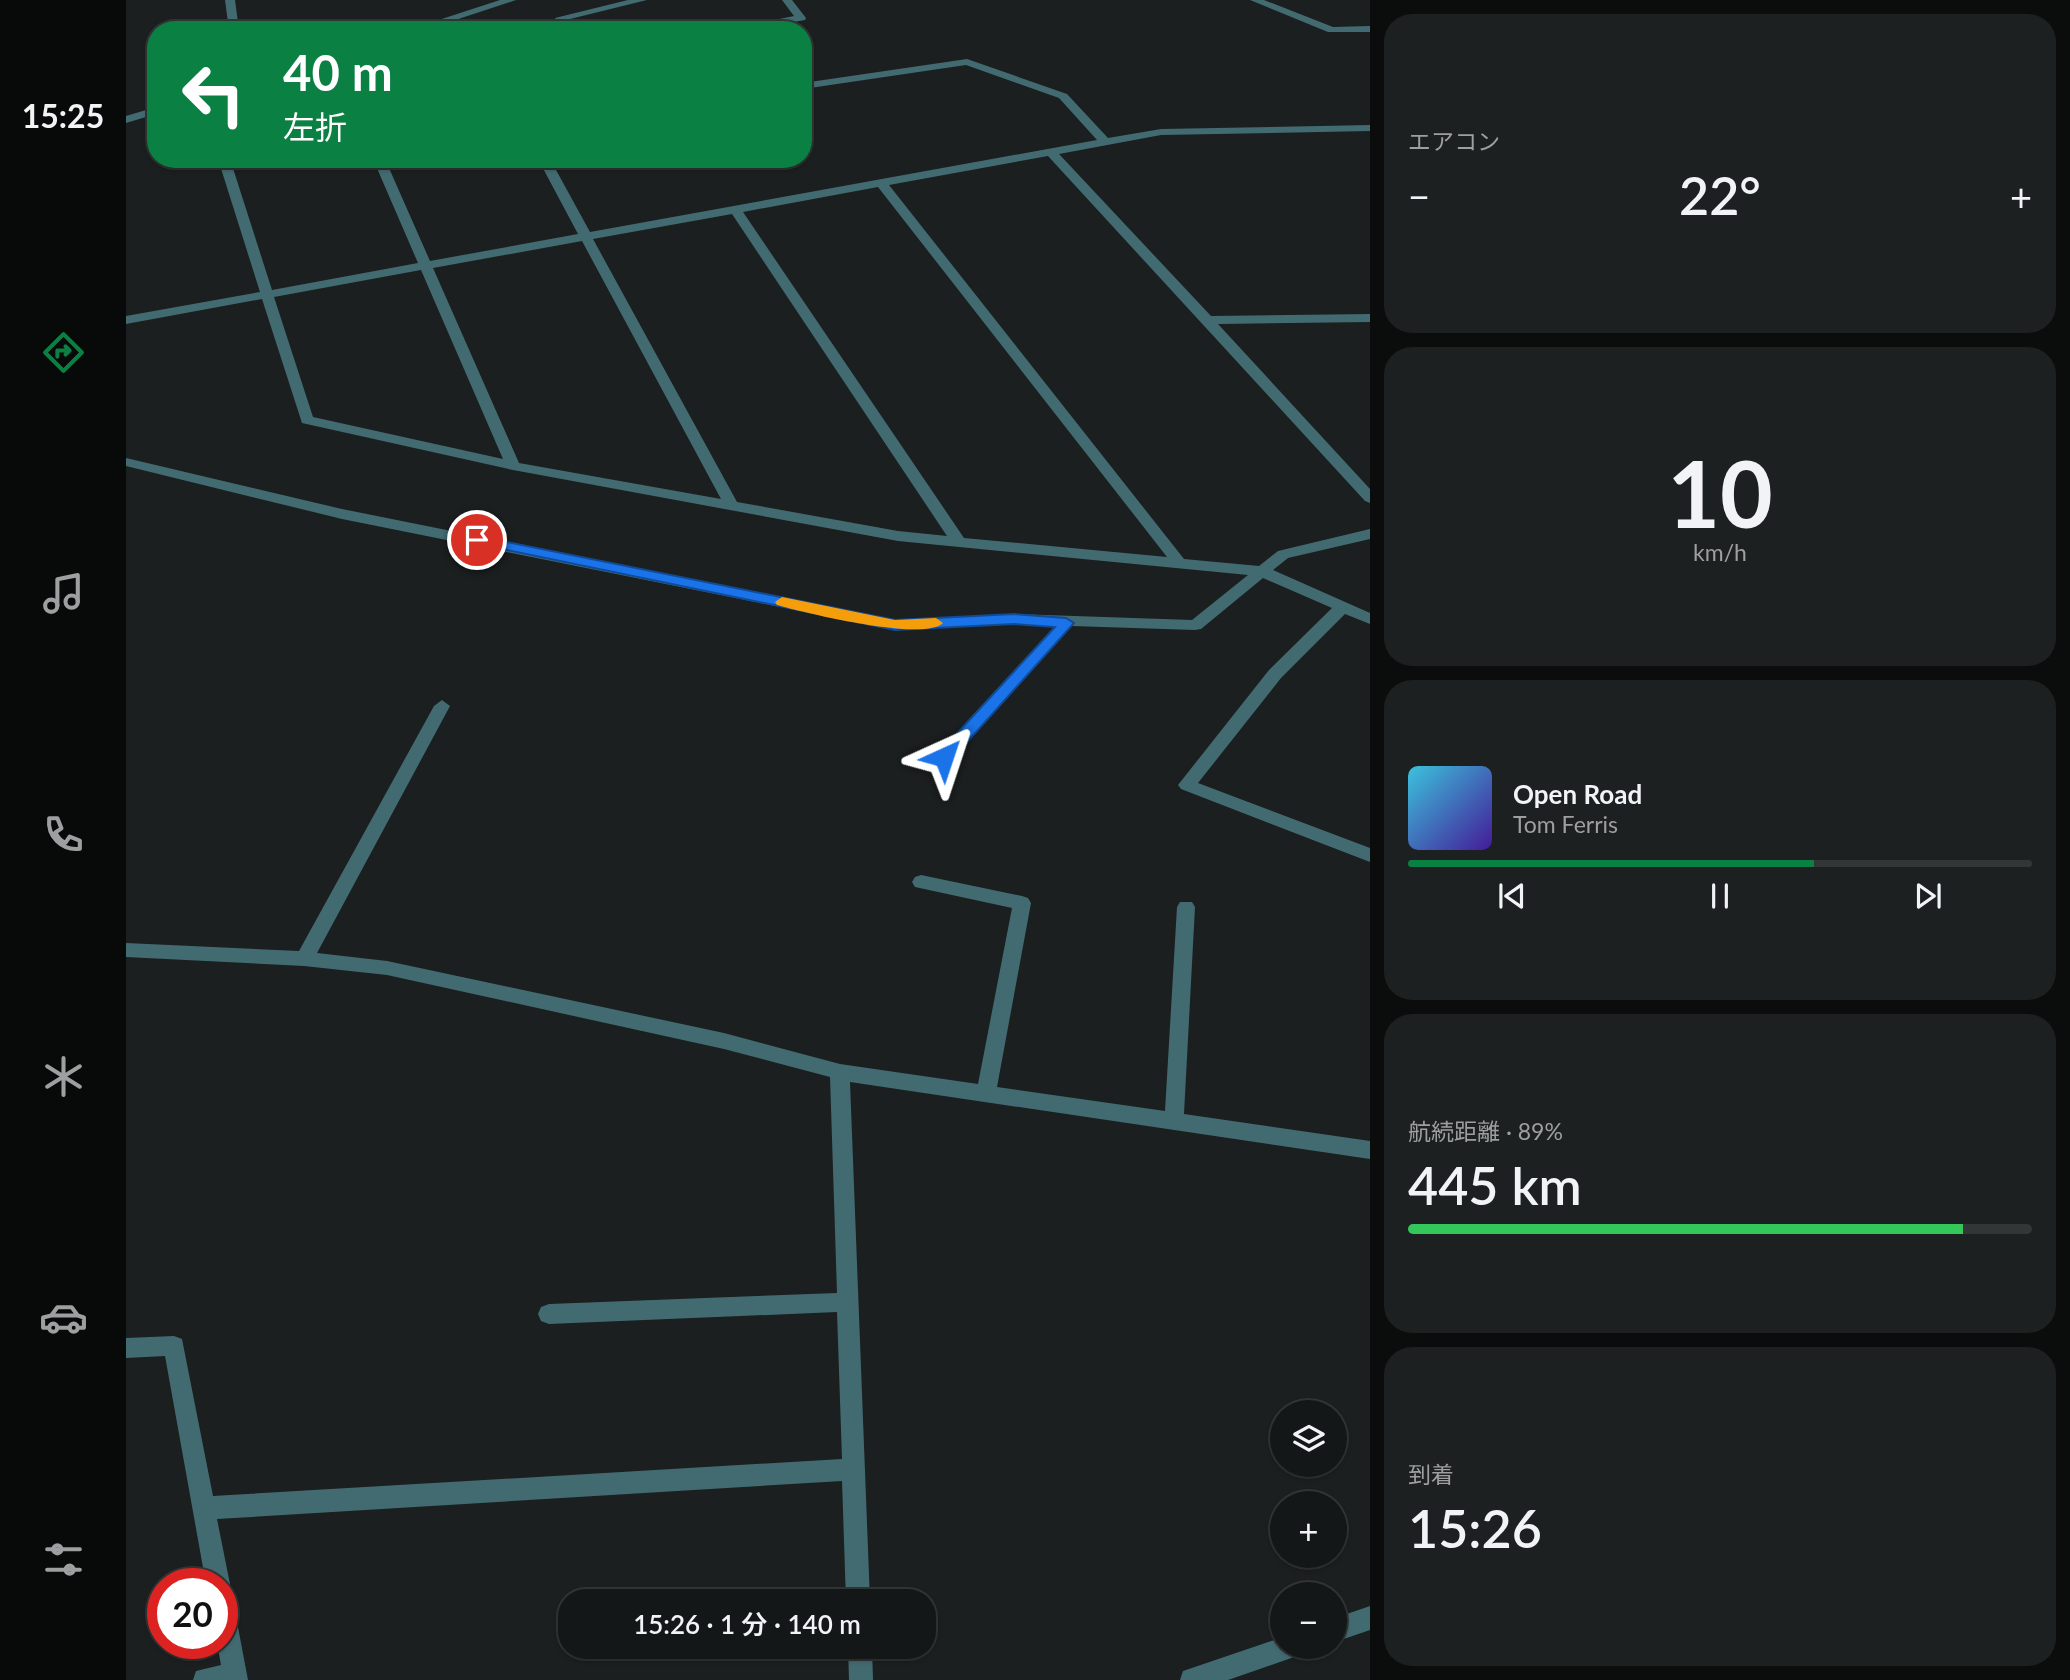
<!DOCTYPE html>
<html lang="ja">
<head>
<meta charset="utf-8">
<style>
  :root { --surface:#141717; --page:#1d2020; --text:#f1f3f6; --muted:#9d9fa1; --line:#333636; --accent:#0b8043 }
  body { margin:0; font-family:Lato,"Noto Sans JP",sans-serif; background:var(--page); color:var(--text); height:100vh; display:flex; flex-direction:column; font-size:26px; white-space:nowrap }
  * { box-sizing:border-box; margin:0 }
  p { font-size:23px; color:var(--muted) }
  .icon { flex:none; width:38px; height:38px; fill:none; stroke:currentColor; stroke-width:2; stroke-linecap:round; stroke-linejoin:round }
  .map { position:relative; flex:1; overflow:hidden }
  .side { display:flex; flex-direction:column; gap:14px; padding:14px; background:#0b0d0d; width:700px }
  .side>* { flex:none }
  .guide { position:absolute; left:21px; top:21px; width:665px; height:147px; border-radius:28px; box-shadow:0 2px 5px #0004,0 0 0 2px var(--line); background:#0b8043; color:#fff; overflow:hidden }
  .tools { position:absolute; left:1144px; top:1400px; display:grid; gap:14px }
  .tools a { display:grid; place-items:center; width:77px; height:77px; border-radius:50%; background:var(--surface); box-shadow:0 2px 5px #0004,0 0 0 2px var(--line); font-size:35px }
  .speed { position:absolute; left:21px; top:1568px; display:flex; gap:14px; font-size:35px; font-weight:700; text-align:center }
  .speed>* { display:grid; place-content:center; width:91px; height:91px; border-radius:50%; background:var(--surface); box-shadow:0 2px 5px #0004,0 0 0 2px var(--line); line-height:1 }
  .speed .limit { border:10px solid #d22; background:#fff; color:#111 }
  .pin { position:absolute; display:grid; place-items:center; width:60px; height:60px; color:#fff; margin:-30px; border:4px solid #fff; border-radius:50%; box-shadow:0 2px 7px #0007 }
  .me { position:absolute; width:77px; margin:-38px; rotate:42deg; stroke-linejoin:round; filter:drop-shadow(0 0 5px #0008) }
  .turn { display:flex; align-items:center; gap:24px; height:147px; padding:0 21px; font-size:32px }
  .turn .icon { width:91px; height:91px; stroke-width:2.5 }
  .turn b { display:block; font-size:49px; line-height:60px }
  .big { font-size:52px; font-weight:600; line-height:1.1 }
  .side .card { flex:1; display:flex; flex-direction:column; justify-content:center; gap:10px; min-width:0; padding:0 24px; border-radius:28px; background:var(--page) }
  .side .dial { align-items:center; gap:0 }
  .dial b { font-size:91px; line-height:1 }
  .song { display:flex; align-items:center; gap:21px }
  .cover { width:84px; height:84px; border-radius:10px; background:linear-gradient(135deg,hsl(190 70% 55%),hsl(260 70% 35%)) }
  .played { height:7px; border-radius:4px; background:linear-gradient(90deg,var(--accent) 65%,var(--line) 65%) }
  .keys { display:flex; justify-content:space-around; direction:ltr }
  .heat { display:flex; justify-content:space-between; align-items:center; font-size:38px; direction:ltr }
  .charge { height:10px; border-radius:5px; background:linear-gradient(90deg,#34c759 89%,var(--line) 0) }
  .trip { position:absolute; left:432px; top:1589px; width:378px; height:70px; border-radius:28px; background:var(--surface); box-shadow:0 2px 5px #0004,0 0 0 2px var(--line); font-weight:600; line-height:70px; text-align:center }
  main { display:flex; flex:1; min-height:0 }
  .tabs { display:flex; flex-direction:column; width:126px; justify-content:space-around; align-items:center; background:#080909; color:var(--muted) }
  .tabs .icon { width:49px; height:49px }
  .tabs .current { color:var(--accent) }
  .tabs b { font-size:32px; color:var(--text) }
  .map>svg:first-child { display:block }
  .lines { fill:none; stroke-linecap:round; stroke-linejoin:round }
  .minor { fill:#426b71; fill-rule:evenodd }
  .route { fill:#1a73e8; stroke:#114b97; stroke-width:2 }
  .slow { fill:#f59e0b }
</style>
</head>
<body>
<main>
<nav class="tabs">
<b>15:25</b>
<svg class="icon current" aria-label="directions" viewBox="0 0 24 24"><path d="M12 3l9 9-9 9-9-9zM9 14v-3h6M13 9l2 2-2 2"/></svg>
<svg class="icon" aria-label="music" viewBox="0 0 24 24"><path d="M9 18V5l10-2v13"/><circle cx="6" cy="18" r="3"/><circle cx="16" cy="16" r="3"/></svg>
<svg class="icon" aria-label="phone" viewBox="0 0 24 24"><path d="M5 4h4l2 5-3 2q2 4 5 5l2-3 5 2v4C11 20 4 13 5 4z"/></svg>
<svg class="icon" aria-label="climate" viewBox="0 0 24 24"><path d="M12 3v18M4 7l16 10M4 17L20 7"/></svg>
<svg class="icon" aria-label="car" viewBox="0 0 24 24"><path d="M5 17H2v-5l4-1 3-4h7l3 4 3 1v5h-3M9 17h6M6 11h13"/><circle cx="7" cy="17" r="2"/><circle cx="17" cy="17" r="2"/></svg>
<svg class="icon" aria-label="filters" viewBox="0 0 24 24"><path d="M4 7h16M4 17h16"/><circle cx="9" cy="7" r="2"/><circle cx="15" cy="17" r="2"/></svg>
</nav>
<div class="map">
<svg width="1244" height="1680" viewBox="0 0 1244 1680">
  <rect width="100%" height="100%" fill="#1b1f1f"/>
  <g class="lines">
    <!-- minor -->
    <path class="minor" d="M99,0H109L113,30H103Z
      M374,0H390L299,30H282Z
      M502,0H521L440,20L444,30H434L429,18Z
      M656,0H666L680,18L679,20L624,30H598L668,16Z
      M1124,0H1138L1207,27L1244,26V32H1202Z
      M841,59L941,94L982,138L1035,129L1244,125V131L1035,135L933,154L1085,316L1244,314V322L1092,324L1244,489V503L1239,501L922,156L763,185L1058,559L1133,566L1152,551L1244,529V539L1162,558L1147,570L1244,613V624L1219,614L1155,678L1072,783L1244,848V862L1055,789L1052,785L1143,670L1206,608L1137,578L1075,629L1069,630L946,626L824,761L818,763L810,757L812,753L929,626L888,624L769,630L216,519L0,466V458L216,509L769,620L888,614L1066,620L1122,575L772,541L387,470L176,423L136,299L0,324V316L134,292L92,159H104L146,290L292,263L247,159H259L304,261L452,234L412,159H424L464,232L971,140L933,98L840,65L677,89V83ZM752,187L1041,557L838,538L617,212ZM606,214L821,536L772,531L611,502L467,239ZM456,241L595,499L393,463L307,268ZM295,270L377,459L187,417L148,297Z
      M30,107V114L0,123V116Z
      M316,700L324,706L191,953L261,961L598,1033L714,1064L852,1084L886,908L789,887L786,882L789,877L795,875L896,896L902,898L905,903L871,1087L1039,1111L1051,907L1054,902H1066L1069,907L1058,1114L1244,1141V1159L724,1082L744,1601H720L716,1481L91,1519L104,1584L100,1592L96,1594V1584H80L39,1356L0,1358V1338L48,1336L56,1339L87,1496L716,1459L711,1312L423,1324L415,1321L412,1314L415,1307L423,1304L711,1293L704,1077L598,1049L261,975L178,966L0,957V943L173,951L308,706Z
      M96,1594L104,1598L108,1606L122,1680H67L70,1671L95,1665L91,1643H96Z
      M1244,1606V1630L1209,1642V1618Z
      M1157,1637V1647H1174L1171,1656L1102,1680H1054L1057,1671Z
      M722,1647H746L747,1680H723Z"/>
  </g>
  <!-- route -->
  <path class="route" d="M351,536L769,620L888,614L940,618L948,623L824,761H813L811,757L813,753L929,627L888,624L769,630L347,543V537Z"/>
  <!-- slow -->
  <path class="slow" d="M656,597L769,620L810,618L817,623C799,642 679,613 651,605L649,602Z"/>
</svg>
<div class="tools">
<a><svg class="icon" aria-label="layers" viewBox="0 0 24 24"><path d="M12 4l9 5-9 5-9-5zM3 14l9 5 9-5"/></svg></a>
<a>+</a>
<a>−</a>
</div>
<div class="speed"><div class="limit">20</div></div>
<div class="pin" style="left:351px;top:540px;background:#d93025"><svg class="icon" aria-label="arrive" viewBox="0 0 24 24"><path d="M6 21V4h12l-3 4 3 4H6"/></svg></div>
<svg class="me" style="left:818px;top:757px" viewBox="-20 -20 40 40"><path d="M0-17L14 15 0 8-14 15z" fill="#1a73e8" stroke="#fff" stroke-width="4"/></svg>
<div class="trip">15:26 · 1 分 · 140 m</div>
<div class="guide">
<div class="turn"><svg class="icon" aria-label="left" viewBox="0 0 24 24"><path d="M17 20v-9H6M10 6l-5 5 5 5"/></svg><div><b>40 m</b>左折</div></div>
</div>
</div>
<section class="side">
<div class="card"><p>エアコン</p>
<div class="heat"><a>−</a><b class="big">22°</b><a>+</a></div>
</div>
<div class="card dial"><b>10</b><p>km/h</p></div>
<div class="card">
<div class="song"><i class="cover"></i><div><b>Open Road</b><p>Tom Ferris</p></div></div>
<div class="played"></div>
<div class="keys"><svg class="icon" aria-label="previous" viewBox="0 0 24 24"><path d="M18 5L8 12l10 7zM5 5v14"/></svg><svg class="icon" aria-label="pause" viewBox="0 0 24 24"><path d="M8 5v14M16 5v14"/></svg><svg class="icon" aria-label="next" viewBox="0 0 24 24"><path d="M6 5l10 7-10 7zM19 5v14"/></svg></div>
</div>
<div class="card"><p>航続距離 · 89%</p><b class="big">445 km</b><div class="charge"></div></div>
<div class="card"><p>到着</p><b class="big">15:26</b></div>
</section>
</main>
</body>
</html>
